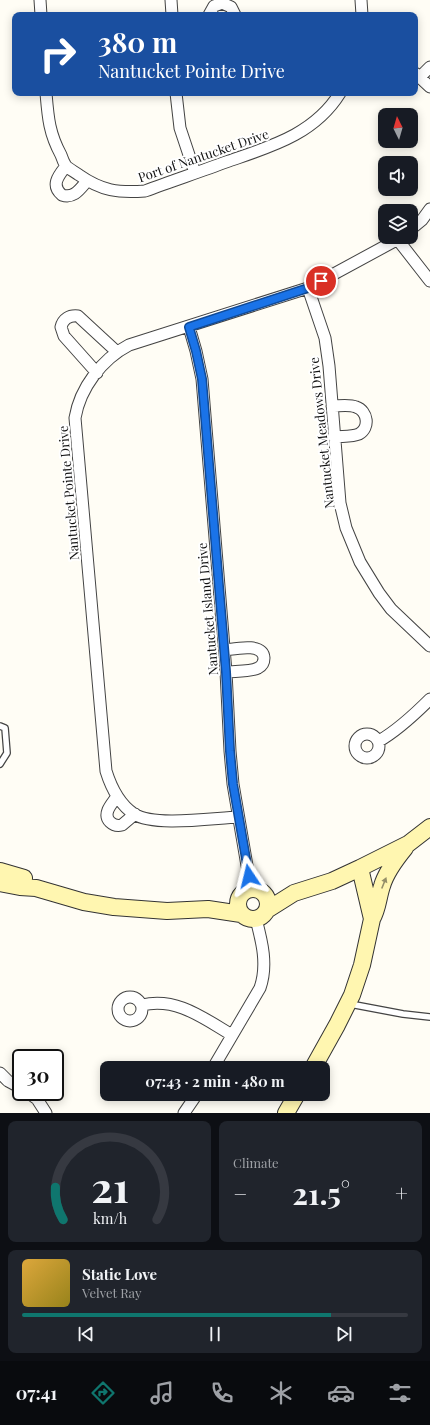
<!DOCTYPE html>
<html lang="en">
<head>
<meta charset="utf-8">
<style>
  :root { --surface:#171b24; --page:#20242c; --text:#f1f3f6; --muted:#9ea1a6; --line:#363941; --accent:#0f766e }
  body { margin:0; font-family:"Playfair Display",serif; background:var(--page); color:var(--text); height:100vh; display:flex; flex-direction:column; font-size:15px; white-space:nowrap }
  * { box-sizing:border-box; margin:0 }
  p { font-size:13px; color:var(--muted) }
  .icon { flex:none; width:22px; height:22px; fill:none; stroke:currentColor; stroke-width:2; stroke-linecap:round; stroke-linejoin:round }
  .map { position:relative; height:1113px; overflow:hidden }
  .sheet { display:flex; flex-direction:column; gap:8px; padding:8px; background:#0d0f14; flex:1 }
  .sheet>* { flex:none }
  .top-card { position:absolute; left:12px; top:12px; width:406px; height:84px; border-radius:8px; box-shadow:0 2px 10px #0003; background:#1a4fa0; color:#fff; overflow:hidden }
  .needle { width:26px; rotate:355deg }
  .controls { position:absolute; left:378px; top:108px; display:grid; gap:8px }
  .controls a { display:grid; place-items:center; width:40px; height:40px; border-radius:8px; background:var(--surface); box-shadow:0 2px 10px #0003; font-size:20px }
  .speed { position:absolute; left:12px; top:1049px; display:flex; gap:8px; font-size:20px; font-weight:700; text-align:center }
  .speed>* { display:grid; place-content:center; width:52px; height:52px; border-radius:50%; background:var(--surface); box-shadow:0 2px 10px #0003; line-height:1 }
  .speed .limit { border:2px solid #111; border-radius:6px; background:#fff; color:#111 }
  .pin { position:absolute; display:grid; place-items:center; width:34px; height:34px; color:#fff; margin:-17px; border:2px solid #fff; border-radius:50%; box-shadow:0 1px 4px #0007 }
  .me { position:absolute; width:44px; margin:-22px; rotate:350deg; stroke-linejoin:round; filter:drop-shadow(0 0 3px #0008) }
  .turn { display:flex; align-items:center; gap:14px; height:84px; padding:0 20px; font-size:18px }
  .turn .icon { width:52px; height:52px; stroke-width:2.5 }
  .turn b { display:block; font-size:28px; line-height:34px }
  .big { font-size:30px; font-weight:700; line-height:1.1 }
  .sheet .card { flex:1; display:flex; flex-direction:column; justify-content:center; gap:6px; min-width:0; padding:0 14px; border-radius:8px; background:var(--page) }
  .sheet .dial { align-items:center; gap:0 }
  .dial svg { height:104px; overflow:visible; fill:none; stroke:var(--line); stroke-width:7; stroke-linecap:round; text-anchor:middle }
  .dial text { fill:var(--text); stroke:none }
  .song { display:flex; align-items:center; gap:12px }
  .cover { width:48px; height:48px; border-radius:6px; background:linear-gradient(135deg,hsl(40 70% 55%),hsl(50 70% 35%)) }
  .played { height:4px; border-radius:2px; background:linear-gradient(90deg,var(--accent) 80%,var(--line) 80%) }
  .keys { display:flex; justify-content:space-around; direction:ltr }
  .heat { display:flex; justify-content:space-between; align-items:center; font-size:22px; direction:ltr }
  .sheet .tiles { flex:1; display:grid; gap:8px; grid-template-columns:1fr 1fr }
  .card:last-child { grid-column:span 2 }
  .trip { position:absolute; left:100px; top:1061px; width:230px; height:40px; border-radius:8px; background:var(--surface); box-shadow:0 2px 10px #0003; font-weight:700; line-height:40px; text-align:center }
  .menu { display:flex; height:64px; justify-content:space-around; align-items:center; background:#090b0e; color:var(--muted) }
  .menu .icon { width:28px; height:28px }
  .menu .on { color:var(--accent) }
  .menu b { font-size:18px; color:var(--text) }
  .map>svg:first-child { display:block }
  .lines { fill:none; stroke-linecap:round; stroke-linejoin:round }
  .lane-casing { stroke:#444; stroke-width:8 }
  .street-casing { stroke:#444; stroke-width:13 }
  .secondary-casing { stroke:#333; stroke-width:18 }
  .lane { stroke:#fff; stroke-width:5.5 }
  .street { stroke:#fff; stroke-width:11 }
  .secondary { stroke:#fff6b0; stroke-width:16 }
  .oneway { fill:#948f68 }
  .route-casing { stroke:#114b97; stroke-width:10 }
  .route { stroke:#1a73e8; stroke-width:7 }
  .labels { text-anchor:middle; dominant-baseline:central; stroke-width:4; stroke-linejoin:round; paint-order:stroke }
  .street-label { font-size:13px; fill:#111; stroke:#fff }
</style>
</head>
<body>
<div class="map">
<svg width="430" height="1113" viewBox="0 0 430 1113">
  <rect width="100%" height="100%" fill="#fffdf5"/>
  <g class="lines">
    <!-- lane casing -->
    <g class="lane-casing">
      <path id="lane" d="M0,726L5,728L7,753L0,764
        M350,1004L403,1014L430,1017"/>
    </g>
    <!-- street casing -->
    <g class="street-casing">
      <path id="street" d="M40,0L41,15
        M171,0L172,15
        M361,0L362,15
        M209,15L214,6L222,3L231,7L235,15
        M415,73L430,87
        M420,77L430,67
        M46,93C48,117 49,133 61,155C62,158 64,163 66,166C69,169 75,172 79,175C102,191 118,193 145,191C172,181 199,172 226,162C269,147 314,135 340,93
        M176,93L180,128L195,173
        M66,166C59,175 50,185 62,195C74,199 80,189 87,181
        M411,229L422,220L430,209
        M398,240L430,281
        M308,288L325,338L329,366L340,503L346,528L360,562L379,593L391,609L430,646
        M189,327L196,351L202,379L226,672L230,751L233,784L251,889
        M97,373L64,336L61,327C63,319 69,315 78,316L117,352
        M332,406C339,406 349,404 356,407C368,411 370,428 359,434C352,437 342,436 334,437
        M225,650C234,649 263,642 264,658C264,662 262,666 258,668C251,672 235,671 226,672
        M355 746a12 12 0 1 1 24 0a12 12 0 1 1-24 0Z
        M379,741C398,730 414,715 430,699
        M117,796C114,801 110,805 108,810C104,820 113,827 122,825L135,814
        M238,817C213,818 154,827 134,814C119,804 111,787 106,771L75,418C80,388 102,359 129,345L308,288L402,237
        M118 1009a12 12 0 1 1 24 0a12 12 0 1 1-24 0Z
        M142,1005C177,997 203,1018 232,1035
        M213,1068L260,988C268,965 262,942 256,919
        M0,1073L8,1081L21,1088
        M27,1092L37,1099L46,1113
        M184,1113L197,1094"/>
    </g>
    <!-- secondary casing -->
    <g class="secondary-casing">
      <path id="secondary" d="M0,871L24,878
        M0,883L20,887L36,888L84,902L114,907L167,911L208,909L241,914
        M238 904a15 15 0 1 1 30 0a15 15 0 1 1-30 0Z
        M267,910L294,893L332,881L360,868L408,844L430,827
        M372,919C378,909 378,898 382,886C386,872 396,859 405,848
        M313,1068L337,1025L352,995L362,965L372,919L360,868
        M286,1113L297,1094"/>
    </g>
    <!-- lane -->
    <use href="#lane" class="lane"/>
    <!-- street -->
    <use href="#street" class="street"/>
    <!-- secondary -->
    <use href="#secondary" class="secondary"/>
  </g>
  <!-- one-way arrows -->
  <defs><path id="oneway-solid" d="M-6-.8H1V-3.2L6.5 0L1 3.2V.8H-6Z"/></defs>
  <use class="oneway" href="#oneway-solid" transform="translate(384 883) rotate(-68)"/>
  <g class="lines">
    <!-- route casing -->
    <g class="route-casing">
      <path id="route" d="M249,876L233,784L230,751L226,672L202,379L196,351L189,327L308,288L321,281"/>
    </g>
    <!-- route -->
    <use href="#route" class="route"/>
  </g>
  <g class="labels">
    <!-- street labels -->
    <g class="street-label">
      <text transform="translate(203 155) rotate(-19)">Port of Nantucket Drive</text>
      <text transform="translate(321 433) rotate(-96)">Nantucket Meadows Drive</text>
      <text transform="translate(68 493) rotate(-95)">Nantucket Pointe Drive</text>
      <text transform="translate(207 609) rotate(-95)">Nantucket Island Drive</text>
    </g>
  </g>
</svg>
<div class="controls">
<a><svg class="needle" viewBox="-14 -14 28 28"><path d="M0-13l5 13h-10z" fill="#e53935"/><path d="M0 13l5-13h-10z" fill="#9ea1a6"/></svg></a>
<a><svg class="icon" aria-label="sound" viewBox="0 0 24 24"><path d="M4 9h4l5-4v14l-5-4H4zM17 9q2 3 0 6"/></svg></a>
<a><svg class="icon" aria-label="layers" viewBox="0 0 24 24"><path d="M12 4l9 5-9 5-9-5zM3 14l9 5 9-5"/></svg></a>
</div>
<div class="speed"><div class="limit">30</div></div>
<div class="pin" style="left:321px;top:281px;background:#d93025"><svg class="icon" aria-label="arrive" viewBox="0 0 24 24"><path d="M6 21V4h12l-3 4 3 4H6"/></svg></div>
<svg class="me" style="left:249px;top:876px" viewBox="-20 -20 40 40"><path d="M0-17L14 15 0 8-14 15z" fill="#1a73e8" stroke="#fff" stroke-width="4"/></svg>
<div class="trip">07:43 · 2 min · 480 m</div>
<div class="top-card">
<div class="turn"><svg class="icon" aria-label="right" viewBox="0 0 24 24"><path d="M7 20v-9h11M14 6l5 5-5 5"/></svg><div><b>380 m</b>Nantucket Pointe Drive</div></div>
</div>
</div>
<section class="sheet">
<div class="tiles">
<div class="card dial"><svg viewBox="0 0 100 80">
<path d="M14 69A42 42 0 1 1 86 69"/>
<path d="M14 69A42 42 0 0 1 8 44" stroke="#0f766e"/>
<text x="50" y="56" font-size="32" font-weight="700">21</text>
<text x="50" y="72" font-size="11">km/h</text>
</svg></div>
<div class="card"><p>Climate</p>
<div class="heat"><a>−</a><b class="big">21.5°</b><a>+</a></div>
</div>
<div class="card">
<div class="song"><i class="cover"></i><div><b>Static Love</b><p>Velvet Ray</p></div></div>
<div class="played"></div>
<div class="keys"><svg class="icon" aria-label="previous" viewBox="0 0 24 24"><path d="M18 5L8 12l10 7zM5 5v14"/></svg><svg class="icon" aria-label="pause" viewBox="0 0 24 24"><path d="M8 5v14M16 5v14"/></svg><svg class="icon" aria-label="next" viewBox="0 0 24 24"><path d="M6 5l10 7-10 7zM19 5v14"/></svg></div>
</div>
</div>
</section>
<nav class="menu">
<b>07:41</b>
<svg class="icon on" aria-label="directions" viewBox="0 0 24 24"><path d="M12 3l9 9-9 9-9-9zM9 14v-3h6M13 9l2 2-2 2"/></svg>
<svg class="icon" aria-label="music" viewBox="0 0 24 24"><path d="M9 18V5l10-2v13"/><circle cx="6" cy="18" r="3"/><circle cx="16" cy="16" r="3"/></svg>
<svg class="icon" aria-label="phone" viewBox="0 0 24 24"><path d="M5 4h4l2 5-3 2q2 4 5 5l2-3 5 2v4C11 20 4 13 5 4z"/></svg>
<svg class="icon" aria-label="climate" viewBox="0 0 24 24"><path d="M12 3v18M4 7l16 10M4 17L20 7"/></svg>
<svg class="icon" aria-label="car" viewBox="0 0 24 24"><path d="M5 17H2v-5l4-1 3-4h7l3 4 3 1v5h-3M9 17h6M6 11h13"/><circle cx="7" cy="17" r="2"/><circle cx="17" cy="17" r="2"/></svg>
<svg class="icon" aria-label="filters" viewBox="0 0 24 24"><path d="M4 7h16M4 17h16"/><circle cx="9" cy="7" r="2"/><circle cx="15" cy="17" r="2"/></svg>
</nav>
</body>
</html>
